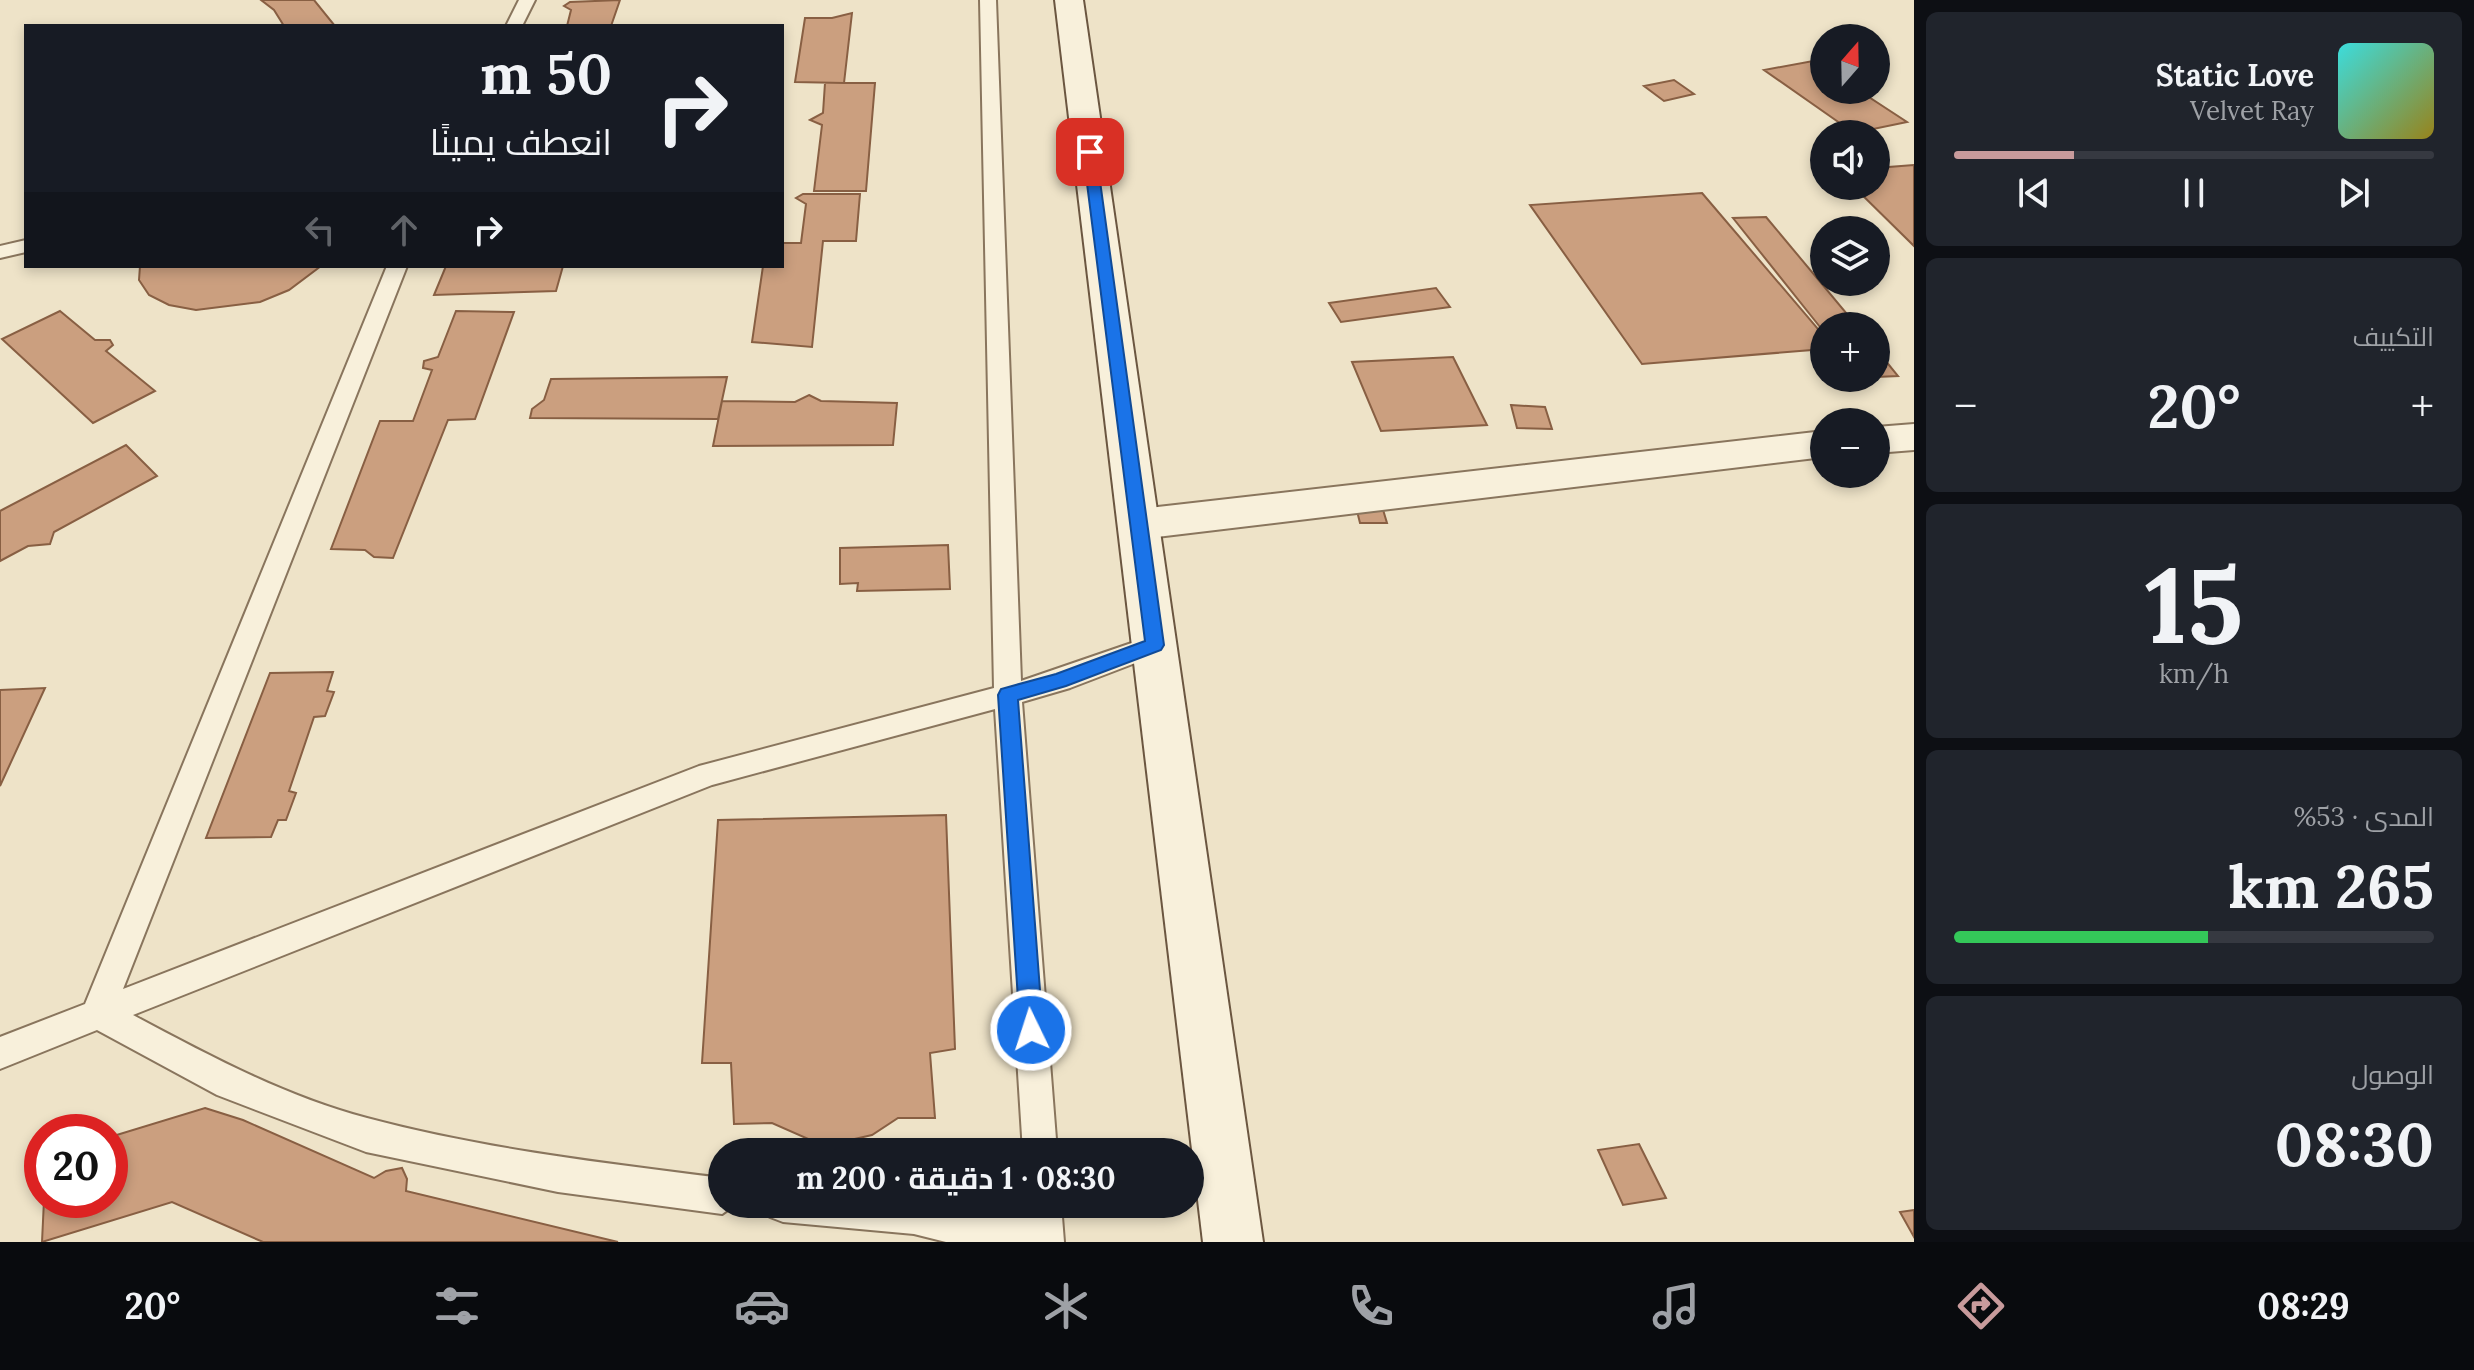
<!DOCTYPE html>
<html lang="ar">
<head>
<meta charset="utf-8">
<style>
  :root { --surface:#171b24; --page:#20242c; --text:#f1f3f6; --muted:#9ea1a6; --line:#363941; --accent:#c89b9c }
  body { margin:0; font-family:Lora,Cairo,serif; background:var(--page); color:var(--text); direction:rtl; height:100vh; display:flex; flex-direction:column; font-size:30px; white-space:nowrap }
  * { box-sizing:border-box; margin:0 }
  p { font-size:26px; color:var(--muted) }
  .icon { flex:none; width:44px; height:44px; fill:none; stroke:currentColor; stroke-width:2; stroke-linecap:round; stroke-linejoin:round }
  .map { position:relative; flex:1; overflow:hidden; direction:ltr }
  .panel { display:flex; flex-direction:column; gap:12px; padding:12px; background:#0d0f14; width:560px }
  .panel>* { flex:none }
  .guide { position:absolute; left:24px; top:24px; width:760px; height:244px; border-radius:0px; box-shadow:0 4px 12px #0003; direction:rtl; background:#171b24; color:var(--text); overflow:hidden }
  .needle { width:52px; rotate:20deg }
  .tools { position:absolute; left:1810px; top:24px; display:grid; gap:16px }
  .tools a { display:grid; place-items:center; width:80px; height:80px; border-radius:50%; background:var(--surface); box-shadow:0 4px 12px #0003; font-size:40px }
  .speed { position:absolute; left:24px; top:1114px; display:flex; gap:16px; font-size:40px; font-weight:700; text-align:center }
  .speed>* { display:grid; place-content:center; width:104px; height:104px; border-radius:50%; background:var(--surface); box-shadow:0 4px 12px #0003; line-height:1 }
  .speed .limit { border:12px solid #d22; background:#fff; color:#111 }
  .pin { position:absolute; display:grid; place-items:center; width:68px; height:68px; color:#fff; margin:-34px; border-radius:16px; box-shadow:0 4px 12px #0006 }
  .me { position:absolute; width:88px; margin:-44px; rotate:356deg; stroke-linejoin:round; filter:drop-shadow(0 0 6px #0008) }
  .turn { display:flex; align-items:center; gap:28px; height:168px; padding:0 40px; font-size:36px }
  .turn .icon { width:104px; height:104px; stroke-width:2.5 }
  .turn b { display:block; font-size:56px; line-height:68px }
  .lanes { display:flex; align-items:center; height:76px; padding:0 40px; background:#0003; justify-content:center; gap:40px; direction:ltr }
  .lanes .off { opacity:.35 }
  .big { font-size:60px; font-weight:700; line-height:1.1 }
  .panel .tile { flex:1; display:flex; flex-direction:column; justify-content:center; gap:12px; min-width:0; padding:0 28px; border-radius:12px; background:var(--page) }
  .panel .dial { align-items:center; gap:0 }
  .dial b { font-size:104px; line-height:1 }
  .song { display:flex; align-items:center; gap:24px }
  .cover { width:96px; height:96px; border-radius:12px; background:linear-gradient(135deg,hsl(180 70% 55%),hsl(50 70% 35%)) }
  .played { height:8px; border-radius:4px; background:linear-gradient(90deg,var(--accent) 25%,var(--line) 25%) }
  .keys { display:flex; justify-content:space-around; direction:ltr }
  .heat { display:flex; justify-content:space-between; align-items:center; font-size:44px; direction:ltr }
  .charge { height:12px; border-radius:6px; background:linear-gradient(90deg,#34c759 53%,var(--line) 0) }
  .trip { position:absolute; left:708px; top:1138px; width:496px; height:80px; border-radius:40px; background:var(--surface); box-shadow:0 4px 12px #0003; font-weight:700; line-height:80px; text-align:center; direction:rtl }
  .menu { display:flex; height:128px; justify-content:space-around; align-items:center; background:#090b0e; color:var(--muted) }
  .menu .icon { width:56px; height:56px }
  .menu .current { color:var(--accent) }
  .menu b { font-size:36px; color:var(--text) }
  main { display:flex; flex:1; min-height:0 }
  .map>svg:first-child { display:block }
  .building { fill:#cb9f7f; stroke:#885f43; stroke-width:2 }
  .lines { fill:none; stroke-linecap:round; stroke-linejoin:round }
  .service-casing { stroke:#89755d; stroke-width:4 }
  .minor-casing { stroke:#89755d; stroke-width:4 }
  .secondary-casing { stroke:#6b5640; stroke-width:4 }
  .service { fill:#f8f0db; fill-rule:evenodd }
  .minor { fill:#f8f0db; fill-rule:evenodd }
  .secondary { fill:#f8f0db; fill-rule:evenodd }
  .route { fill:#1a73e8; stroke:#114b97; stroke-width:2 }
</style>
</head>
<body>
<main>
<section class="panel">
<div class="tile">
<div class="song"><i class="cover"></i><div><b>Static Love</b><p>Velvet Ray</p></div></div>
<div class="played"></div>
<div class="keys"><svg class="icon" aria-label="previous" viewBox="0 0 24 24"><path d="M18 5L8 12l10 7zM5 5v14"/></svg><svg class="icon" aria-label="pause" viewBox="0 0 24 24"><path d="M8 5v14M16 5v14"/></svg><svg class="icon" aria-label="next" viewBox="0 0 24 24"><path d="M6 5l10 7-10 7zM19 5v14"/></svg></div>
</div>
<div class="tile"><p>التكييف</p>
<div class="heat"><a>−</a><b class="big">20°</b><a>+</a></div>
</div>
<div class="tile dial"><b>15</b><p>km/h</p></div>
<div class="tile"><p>المدى · 53%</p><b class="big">265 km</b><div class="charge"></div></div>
<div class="tile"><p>الوصول</p><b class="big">08:30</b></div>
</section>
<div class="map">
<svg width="1914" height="1242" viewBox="0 0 1914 1242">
  <rect width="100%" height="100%" fill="#eee3c8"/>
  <!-- building -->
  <path class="building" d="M261,0H314L335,26H284L274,10Z
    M620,0L611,26H567L571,10L564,6L570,2Z
    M852,13L844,83L795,82L805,18H832Z
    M1813,61L1824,68V90H1858L1907,122L1854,133L1764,70Z
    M1674,80L1694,94L1664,101L1644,86Z
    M825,83H875L866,191H814L822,125L810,120L823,113Z
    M1914,165V246L1853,186H1876V168Z
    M1702,193L1824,336V349L1642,364L1530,205Z
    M803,194H860L856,241H823L812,347L752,342L763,266H782V243H801L806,204L796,198Z
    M1766,217L1857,326H1824V332L1733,218Z
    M140,266H321L289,290L260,302L196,310L169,305L149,295L139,280Z
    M446,266H563L556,291L434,295Z
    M1436,288L1450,307L1341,322L1329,303Z
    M60,311L95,340H110L113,345L106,351L155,391L93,423L2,339Z
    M456,311L514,312L475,419L448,420L393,558L374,557L365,550L331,549L380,421H413L432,370L423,368L424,361L438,357Z
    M1876,349L1898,376L1876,377Z
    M1453,357L1487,425L1381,431L1352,362Z
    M727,377L718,419L530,418L532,409L544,400L551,379Z
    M809,395L821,401L897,403L893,445L713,446L722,401L795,402Z
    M1511,405L1545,407L1552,429L1517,428Z
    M126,445L157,476L54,532L50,544L28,546L0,561V511Z
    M1355,503H1381L1387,523H1360Z
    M948,545L950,589L857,591L858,583L840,584V548Z
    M333,672L327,691L334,692L325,716L314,717L289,791L296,793L286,820H278L271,837L206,838L270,673Z
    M45,688L0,786V690Z
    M946,815L955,1049L930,1053L935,1118H898L872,1135L824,1146L772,1123L734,1124L731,1063H702L718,820Z
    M205,1108L243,1120L374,1178L386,1171L402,1168L407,1179L406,1191L618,1242H263L172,1202L42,1242L44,1200H110V1137Z
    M1639,1144L1666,1198L1623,1205L1598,1150Z
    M1914,1210V1237L1900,1212Z"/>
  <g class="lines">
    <!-- service casing -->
    <g class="service-casing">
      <path id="service" d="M519,0H535L522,26H506Z
        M980,0H996L1021,681L1155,635L1164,638L1168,645L1164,652L1070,688L1022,702L1057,1152H1023L995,709L712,785L133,1015C208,1055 284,1096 367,1118C483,1149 603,1163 722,1178V1204H736L722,1214L558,1192L366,1152L217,1095L97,1030L0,1069V1037L85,1004L387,266H407L123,989L699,766L994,688Z
        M26,240V252L0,258V246Z
        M765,1204H937L984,1216L1026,1218L1025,1204H1061L1064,1242H946L914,1234L783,1222L770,1217Z"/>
    </g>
    <!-- minor casing -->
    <g class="minor-casing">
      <path id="minor" d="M1914,424V450L1876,453V427Z
        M1824,431V457L1140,539L1125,534L1119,524L1125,514L1140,509Z"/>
    </g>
    <!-- secondary casing -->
    <g class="secondary-casing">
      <path id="secondary" d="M1055,0H1083L1263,1242H1203Z"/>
    </g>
    <!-- service -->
    <use href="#service" class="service"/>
    <!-- minor -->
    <use href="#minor" class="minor"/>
    <!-- secondary -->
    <use href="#secondary" class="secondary"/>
  </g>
  <!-- route -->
  <path class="route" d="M1090,148L1096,152L1164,645L1161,650L1066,686L1018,700L1043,1030L1039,1038L1031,1041L1023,1038L1020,1030L998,695L1001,689L1056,674L1145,641L1083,152Z"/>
</svg>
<div class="tools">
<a><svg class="needle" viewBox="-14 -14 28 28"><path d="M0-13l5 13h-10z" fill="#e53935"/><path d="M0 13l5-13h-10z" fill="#9ea1a6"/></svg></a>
<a><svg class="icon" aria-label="sound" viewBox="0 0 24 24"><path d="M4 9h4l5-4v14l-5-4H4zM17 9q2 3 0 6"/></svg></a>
<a><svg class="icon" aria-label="layers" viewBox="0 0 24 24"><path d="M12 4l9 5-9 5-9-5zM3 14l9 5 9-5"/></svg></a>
<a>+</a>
<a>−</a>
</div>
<div class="speed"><div class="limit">20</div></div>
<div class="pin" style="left:1090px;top:152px;background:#d93025"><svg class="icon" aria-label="arrive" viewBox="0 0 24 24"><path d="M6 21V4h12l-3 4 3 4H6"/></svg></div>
<svg class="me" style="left:1031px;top:1030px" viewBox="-20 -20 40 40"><circle r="17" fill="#1a73e8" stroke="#fff" stroke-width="3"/><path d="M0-11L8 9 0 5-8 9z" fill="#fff"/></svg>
<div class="trip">08:30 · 1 دقيقة · 200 m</div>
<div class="guide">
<div class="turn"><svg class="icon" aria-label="right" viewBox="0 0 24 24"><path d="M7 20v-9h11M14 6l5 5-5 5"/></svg><div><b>50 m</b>انعطف يمينًا</div></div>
<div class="lanes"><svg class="icon off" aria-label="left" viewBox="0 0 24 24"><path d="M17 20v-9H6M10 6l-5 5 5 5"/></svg><svg class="icon off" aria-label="ahead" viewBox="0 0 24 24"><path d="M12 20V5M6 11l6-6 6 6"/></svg><svg class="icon" aria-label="right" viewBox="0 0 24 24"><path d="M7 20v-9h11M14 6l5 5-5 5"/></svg></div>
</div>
</div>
</main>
<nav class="menu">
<b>08:29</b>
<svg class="icon current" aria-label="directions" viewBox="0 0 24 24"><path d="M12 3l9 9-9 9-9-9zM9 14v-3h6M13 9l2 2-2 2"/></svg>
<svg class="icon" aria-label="music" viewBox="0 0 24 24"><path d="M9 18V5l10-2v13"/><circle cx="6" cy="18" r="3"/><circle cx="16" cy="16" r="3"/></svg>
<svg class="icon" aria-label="phone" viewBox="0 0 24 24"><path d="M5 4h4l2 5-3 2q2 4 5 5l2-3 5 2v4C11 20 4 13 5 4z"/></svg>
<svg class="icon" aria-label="climate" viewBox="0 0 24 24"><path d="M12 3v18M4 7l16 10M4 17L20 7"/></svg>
<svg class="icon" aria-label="car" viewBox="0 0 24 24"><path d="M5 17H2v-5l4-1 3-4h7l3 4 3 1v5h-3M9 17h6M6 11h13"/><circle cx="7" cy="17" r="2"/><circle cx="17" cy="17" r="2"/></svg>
<svg class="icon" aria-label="filters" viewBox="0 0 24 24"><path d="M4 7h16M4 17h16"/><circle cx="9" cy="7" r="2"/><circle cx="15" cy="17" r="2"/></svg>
<b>20°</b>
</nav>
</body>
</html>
